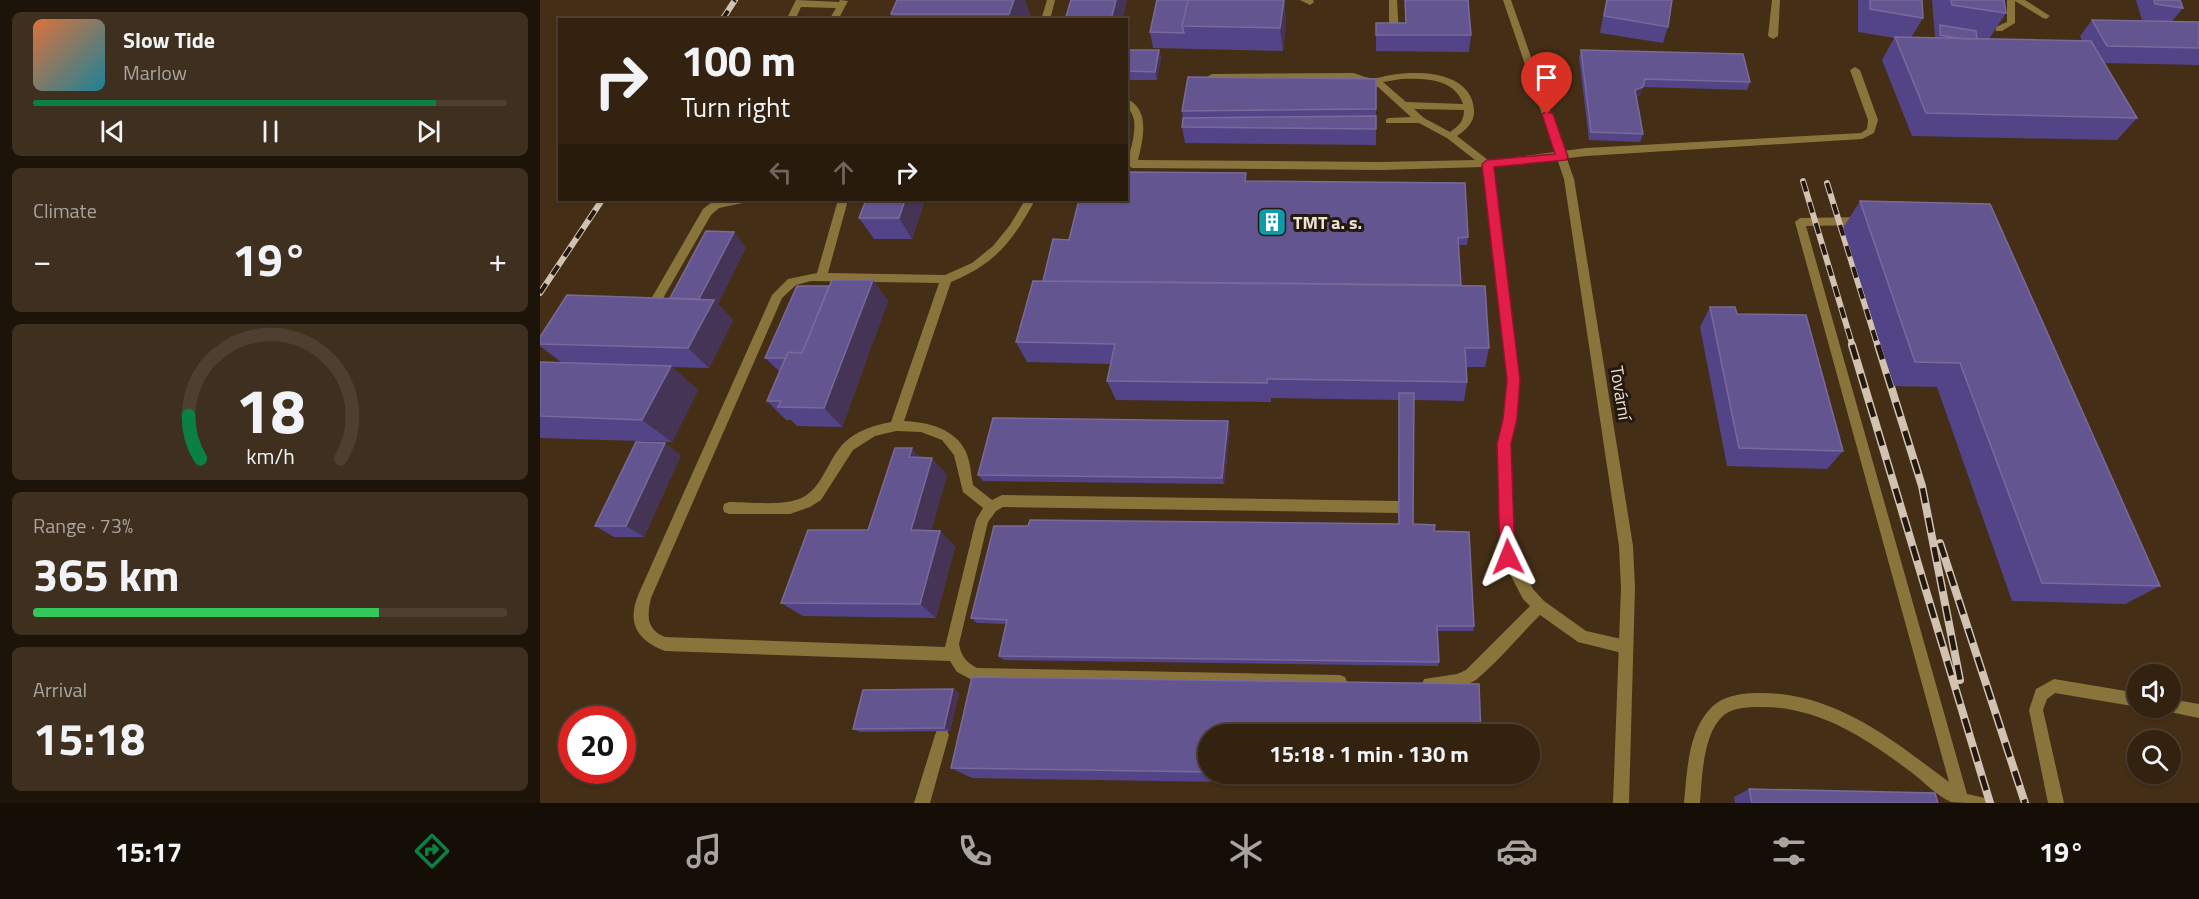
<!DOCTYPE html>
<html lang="en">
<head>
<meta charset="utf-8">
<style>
  :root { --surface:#332210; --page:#3e2f1e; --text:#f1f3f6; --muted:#a9a49f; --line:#4e3f30; --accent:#0b8043 }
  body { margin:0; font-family:"Titillium Web",sans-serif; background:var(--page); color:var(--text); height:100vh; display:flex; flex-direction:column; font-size:22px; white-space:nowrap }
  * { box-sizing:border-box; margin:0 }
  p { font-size:20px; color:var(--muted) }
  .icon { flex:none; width:33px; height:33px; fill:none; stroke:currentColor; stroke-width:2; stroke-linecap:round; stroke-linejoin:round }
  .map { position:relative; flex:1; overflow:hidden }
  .panel { display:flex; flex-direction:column; gap:12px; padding:12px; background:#1c1309; width:540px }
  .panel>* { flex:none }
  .banner { position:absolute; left:18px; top:18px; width:570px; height:183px; border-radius:0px; box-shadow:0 2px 4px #0004,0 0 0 2px var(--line); background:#332210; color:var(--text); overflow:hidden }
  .buttons { position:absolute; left:1587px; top:664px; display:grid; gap:12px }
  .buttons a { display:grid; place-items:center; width:54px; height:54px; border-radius:50%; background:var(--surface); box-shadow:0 2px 4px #0004,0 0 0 2px var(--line); font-size:30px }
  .speed { position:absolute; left:18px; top:706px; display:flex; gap:12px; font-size:30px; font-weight:700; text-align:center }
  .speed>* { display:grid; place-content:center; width:78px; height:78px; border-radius:50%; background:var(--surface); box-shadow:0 2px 4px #0004,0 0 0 2px var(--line); line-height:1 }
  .speed .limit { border:9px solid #d22; background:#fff; color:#111 }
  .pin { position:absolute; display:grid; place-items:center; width:51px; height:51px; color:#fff; margin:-62px -26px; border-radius:50% 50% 50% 0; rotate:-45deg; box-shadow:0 0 6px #0007 }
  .pin .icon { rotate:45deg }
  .me { position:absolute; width:66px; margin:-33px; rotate:358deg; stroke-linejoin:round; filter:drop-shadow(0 0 4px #0008) }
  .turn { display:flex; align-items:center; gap:21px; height:126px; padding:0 24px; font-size:27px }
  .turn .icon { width:78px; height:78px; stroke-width:2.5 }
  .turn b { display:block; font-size:42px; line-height:51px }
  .lanes { display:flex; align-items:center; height:57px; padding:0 24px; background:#0003; justify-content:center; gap:30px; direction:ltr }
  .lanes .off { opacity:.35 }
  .big { font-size:45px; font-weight:700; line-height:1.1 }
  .panel .card { flex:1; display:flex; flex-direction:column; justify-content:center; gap:9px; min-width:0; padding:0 21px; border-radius:9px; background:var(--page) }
  .panel .dial { align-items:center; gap:0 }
  .dial svg { height:156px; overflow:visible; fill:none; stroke:var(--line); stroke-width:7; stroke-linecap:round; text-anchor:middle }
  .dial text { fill:var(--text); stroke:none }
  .song { display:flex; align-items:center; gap:18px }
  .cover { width:72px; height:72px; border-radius:9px; background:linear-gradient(135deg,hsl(20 70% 55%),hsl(190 70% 35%)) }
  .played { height:6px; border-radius:3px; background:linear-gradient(90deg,var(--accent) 85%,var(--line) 85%) }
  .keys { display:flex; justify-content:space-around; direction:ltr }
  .heat { display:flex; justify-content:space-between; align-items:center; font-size:33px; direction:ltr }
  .charge { height:9px; border-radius:4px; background:linear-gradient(90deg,#34c759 73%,var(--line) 0) }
  .trip { position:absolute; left:658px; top:724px; width:342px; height:60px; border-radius:30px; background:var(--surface); box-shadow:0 2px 4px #0004,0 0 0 2px var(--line); font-weight:700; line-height:60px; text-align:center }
  .dock { display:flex; height:96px; justify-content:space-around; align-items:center; background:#140e06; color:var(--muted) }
  .dock .icon { width:42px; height:42px }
  .dock .active { color:var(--accent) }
  .dock b { font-size:27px; color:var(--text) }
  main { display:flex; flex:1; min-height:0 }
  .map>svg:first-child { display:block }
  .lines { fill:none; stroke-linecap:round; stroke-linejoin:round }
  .service { fill:#89753c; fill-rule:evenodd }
  .tertiary { fill:#89753c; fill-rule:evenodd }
  .rail-far1-casing { stroke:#d1c2b2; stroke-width:6 }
  .rail-casing { stroke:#d1c2b2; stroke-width:8 }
  .rail-far1 { stroke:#23190e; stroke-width:4; stroke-dasharray:11; stroke-linecap:butt }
  .rail { stroke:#23190e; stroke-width:5; stroke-dasharray:15; stroke-linecap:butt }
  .wall { fill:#534488 }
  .shaded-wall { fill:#463457 }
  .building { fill:#635590; stroke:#796a9a; stroke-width:1.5 }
  .route { fill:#e11d48; stroke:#92132f; stroke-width:1.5 }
  .labels { text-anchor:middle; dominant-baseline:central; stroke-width:6; stroke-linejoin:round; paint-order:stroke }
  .poi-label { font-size:18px; font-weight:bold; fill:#eee0d2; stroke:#23190e; text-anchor:start }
  .street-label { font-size:18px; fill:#eee0d2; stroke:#23190e }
</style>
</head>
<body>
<main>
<section class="panel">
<div class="card">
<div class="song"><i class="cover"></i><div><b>Slow Tide</b><p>Marlow</p></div></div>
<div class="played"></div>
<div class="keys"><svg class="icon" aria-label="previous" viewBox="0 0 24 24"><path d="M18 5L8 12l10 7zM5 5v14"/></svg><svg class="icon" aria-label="pause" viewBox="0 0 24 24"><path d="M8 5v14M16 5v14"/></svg><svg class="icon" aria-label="next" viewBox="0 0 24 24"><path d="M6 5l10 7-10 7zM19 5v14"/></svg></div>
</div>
<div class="card"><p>Climate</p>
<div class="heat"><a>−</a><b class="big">19°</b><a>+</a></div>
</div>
<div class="card dial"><svg viewBox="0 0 100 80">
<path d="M14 69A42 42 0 1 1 86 69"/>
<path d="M14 69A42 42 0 0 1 8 47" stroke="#0b8043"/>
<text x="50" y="56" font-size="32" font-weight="700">18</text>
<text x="50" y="72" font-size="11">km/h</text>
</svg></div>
<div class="card"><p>Range · 73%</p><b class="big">365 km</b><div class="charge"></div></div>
<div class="card"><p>Arrival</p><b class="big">15:18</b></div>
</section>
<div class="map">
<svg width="1659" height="803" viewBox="0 0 1659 803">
  <rect width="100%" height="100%" fill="#442e16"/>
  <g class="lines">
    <!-- service -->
    <path class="service" d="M256,0L299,2L300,0L308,1L298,20H289L296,8L261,7L255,20H246Z
      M507,0H515L510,20H501Z
      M760,0H773L774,2L770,5Z
      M849,0H857L859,35L854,38L849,35Z
      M1232,0H1240L1238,36L1233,39L1228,36Z
      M1467,0H1485L1510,16L1506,19L1503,18L1475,1V23L1462,31H1456V27L1467,22Z
      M1315,67L1320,70L1338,120L1334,133L1322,139L1046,156L952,167L979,380L976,419L970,444L975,556L993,589L1004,601L1046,631L1086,640L1091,642L1093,647L1091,652L1086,654L1038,642L1000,615C979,636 960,660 937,679C927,687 897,694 884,689L882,684L884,679L917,674L926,670L990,606L983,599L961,557L958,444L964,419L967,380L942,167L841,170L592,168L587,164C590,150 596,135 594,120C592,111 586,107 586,98C611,110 603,139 598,160L841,162L935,160L907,138L879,123H846V119L849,118L871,117L838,87L813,79L672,80L667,77L672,74L813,73C819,74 825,78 831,78C839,79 850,74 859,74C885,71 932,74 934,110C935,122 926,130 917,136L948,160L961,159L1046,148L1321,133L1327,129L1328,120L1310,70ZM861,79C883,78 915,78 923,104L866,102L843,82ZM874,109L924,110C924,121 919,126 910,132L884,118Z
      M184,200H204L203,203L179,208L171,215L122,300H114L112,297L114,294L163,209L172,202Z
      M298,200H308L288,273L405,275L432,263L453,246L470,225L485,200H495C473,241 455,264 411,282L364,421C387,422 415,428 426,452C430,461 431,474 433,485L452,500L462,495L859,501L864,503L865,507L864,511L859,513L463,507L456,511L448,522L419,644C421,656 426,662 437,668L800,675L805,677L807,682L805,687L800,689L436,682L417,672L410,661L125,651C97,640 86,623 99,593L232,295L248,279L277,273ZM271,281L399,283L351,422C335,425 318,430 305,442C287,459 283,490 259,499C241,506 209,502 189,502L184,504L183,508L184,512L189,514H250L270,507L281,500L313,450L335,436L356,431L381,432L402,440L414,455L423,492L443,508L436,520L405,647L125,637C106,629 107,617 111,598L242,298L256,285Z
      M1322,217L1327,221L1322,225L1266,226L1427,794L1445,798L1448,803C1437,803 1420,803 1411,802C1398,797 1382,780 1371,772C1327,739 1280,707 1222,707C1212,707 1200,707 1191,711C1163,722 1162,778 1160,803H1144C1147,772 1148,731 1171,708C1182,696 1202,693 1218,693C1294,692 1350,738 1409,782L1255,222L1260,218Z
      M1514,679L1598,693V707L1515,693L1507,699L1503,710L1524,803H1508L1489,710L1496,689Z
      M1630,699L1659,704V718L1625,711L1624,708H1630Z
      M402,728L407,730L409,735L390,803H374L395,735L397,730Z"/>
    <!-- tertiary -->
    <path class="tertiary" d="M963,0H971L1034,179L1093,546L1095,588L1089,803H1073L1081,588L1079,546L1024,179Z"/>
    <!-- rail-far1 casing -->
    <g class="rail-far1-casing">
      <path id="rail-far1" d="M182,20L195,0
        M1263,181L1313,347
        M1287,183L1338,347
        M0,293L62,200"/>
    </g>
    <!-- rail casing -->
    <g class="rail-casing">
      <path id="rail" d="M1312,345L1450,803
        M1338,345L1382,486L1420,680
        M1400,543L1485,803"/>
    </g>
    <!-- rail-far1 -->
    <use href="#rail-far1" class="rail-far1"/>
    <!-- rail -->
    <use href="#rail" class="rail"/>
  </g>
  <!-- wall -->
  <path class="wall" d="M357,0H485L490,14L488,20H353L351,14Z
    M744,0L746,23L743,51L613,48L610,32Z
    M865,0L931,35L929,52L836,51V23H865Z
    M1066,0H1132L1128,27L1123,43L1060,33Z
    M1318,0H1382L1383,18L1371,38H1395L1392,0H1464L1466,13L1449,39L1542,41L1540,36L1552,20L1611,21L1602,20L1596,0H1640L1643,8L1631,22H1659V65L1564,63L1597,118L1577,140L1372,136L1342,60L1354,38L1318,32Z
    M586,50H619L621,58L617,80H586Z
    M1041,50L1210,82L1207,90L1103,87L1100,95L1096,97L1103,134L1100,142L1049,140L1039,58Z
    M836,79V145L645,143L642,127L643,118L642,111Z
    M707,181L928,237L927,245H918L921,285L949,348L945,367H926L927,382L924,401L874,400L873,524L894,531L934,626L933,631H898L899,662L898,666L464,660L459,656L466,624L437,623L431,618L858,524L859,400L731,398V402L576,400L567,381L571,364L487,362L476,342L503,281L529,240Z
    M326,200H385L372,239H334L319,218Z
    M1320,201L1620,586L1585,604L1472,601L1397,387L1354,386L1303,228Z
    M206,247L178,304L193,320L169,368L132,367L158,390L132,442L0,438V362H21L0,346V337L130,298Z
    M333,280L348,301L302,427L257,426L251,420H246L227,401L240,371H239L225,358L289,286Z
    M1170,307L1197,314L1303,451L1287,469L1187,466L1160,327Z
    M688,421L690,428L684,484L443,481L438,475Z
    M141,455L104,537H74L55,526Z
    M379,457L407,475L391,531H400L415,547L396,618L263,616L241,603L328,530Z
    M413,689L419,693L410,731L320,732L313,729Z
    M669,735V774H942V775L937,786L432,778L411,768Z
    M1209,789L1398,803H1195L1194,797Z"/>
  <!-- shaded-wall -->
  <path class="shaded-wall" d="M474,0H485L490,14L488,20H471L469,14Z
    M576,0H587L583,20H571Z
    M744,0L746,23L743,51L740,28Z
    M619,50L621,58L617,80L615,72Z
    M1105,79L1100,95L1093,98L1095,90Z
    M365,200H385L372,239L359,218Z
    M194,232L206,247L178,304L193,320L169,368L148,348L159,299Z
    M333,280L348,301L302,427L284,408Z
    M131,366L158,390L132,442L102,420Z
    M688,421L690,428L684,484L682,478Z
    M125,443L141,455L104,537L86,526Z
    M372,448L387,466L369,457Z
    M392,458L407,475L387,546L371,530Z
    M400,531L415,547L396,618L380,604Z
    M413,689L419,693L410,731L404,728Z"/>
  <!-- building -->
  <path class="building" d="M357,0H474L469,14H351Z
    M531,0H576L571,20H525Z
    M617,0H648L642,26L644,33L610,32Z
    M648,0H744L740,28L642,26Z
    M865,0H928L931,35H836V23H866Z
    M1067,0H1132L1128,27L1064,16Z
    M1330,0H1382L1383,18L1330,9Z
    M1411,0H1464L1466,13L1412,5Z
    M1614,0H1640L1643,8L1615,4Z
    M1552,20L1659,22V48L1567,46Z
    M1400,25L1436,31L1437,39H1423L1400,35Z
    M1355,37L1551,41L1597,118L1386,113Z
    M586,50H619L615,72L586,71Z
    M1041,50L1203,54L1210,82L1105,79L1103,87L1095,90L1103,134L1051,132Z
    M648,77L836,79V109L642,111Z
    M836,116V129L642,127L643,118Z
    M586,172L706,173L705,181L925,183L928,237L918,238L921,285L503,281L513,239L529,240L539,200H586Z
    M326,200H365L359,218H319Z
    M1320,201L1450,204L1620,586L1502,583L1420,363L1375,362Z
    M166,231L194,232L159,299L130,298Z
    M292,280H333L284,408L238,407L241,401H227L248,352L262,353Z
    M493,281L945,286L949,348H925L927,382L727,379V383L567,381L575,344L476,342Z
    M257,286H289L262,353L248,352L246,358H225Z
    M27,295L174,300L148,348L0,344V337Z
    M1170,307H1195L1197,314L1266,315L1303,451L1199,448Z
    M0,362L131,366L102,420L0,416Z
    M859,393H874L873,524L895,525L894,531L929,532L934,626H897L899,662L459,656L467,620L431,618L454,526H488L490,520L859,524Z
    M453,418L688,421L682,478L438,475Z
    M96,442L125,443L86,526H55Z
    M355,448H372L369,457L392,458L371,530L400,531L380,604L241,603L268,530H328Z
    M432,677L939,684L941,735H669V772L411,768Z
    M413,689L404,728L313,729L323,690Z
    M842,774H942V775Z
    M1209,789L1395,793L1398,803H1212Z"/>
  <!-- route -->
  <path class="route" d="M1007,111L1013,114L1028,157L1026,160L954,167L980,380L977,419L971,444L975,557L973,562L968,564L962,562L960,557L957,444L963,419L967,380L942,164L947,160L1015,154L1002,114Z"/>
  <!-- icons -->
  <defs>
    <g id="building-square" transform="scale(1.5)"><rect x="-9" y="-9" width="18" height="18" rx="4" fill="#0f9aa8" stroke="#23190e"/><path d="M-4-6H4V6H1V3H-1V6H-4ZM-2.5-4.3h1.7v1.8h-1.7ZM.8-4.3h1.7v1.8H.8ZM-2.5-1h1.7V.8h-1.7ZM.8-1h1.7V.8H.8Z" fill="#fff"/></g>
  </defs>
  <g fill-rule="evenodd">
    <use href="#building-square" x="732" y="222"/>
  </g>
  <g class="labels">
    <!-- poi labels -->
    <g class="poi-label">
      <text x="753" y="222">TMT a. s.</text>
    </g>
    <!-- street labels -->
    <g class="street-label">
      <text transform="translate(1081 393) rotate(81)">Tovární</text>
    </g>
  </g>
</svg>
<div class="buttons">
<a><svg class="icon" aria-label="sound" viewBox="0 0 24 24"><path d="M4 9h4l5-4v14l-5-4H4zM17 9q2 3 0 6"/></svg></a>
<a><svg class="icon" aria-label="search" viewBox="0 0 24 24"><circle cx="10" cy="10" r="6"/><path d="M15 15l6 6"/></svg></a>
</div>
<div class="speed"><div class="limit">20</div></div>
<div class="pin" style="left:1007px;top:114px;background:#d93025"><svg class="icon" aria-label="arrive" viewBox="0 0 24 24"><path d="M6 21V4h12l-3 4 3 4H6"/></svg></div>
<svg class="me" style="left:968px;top:557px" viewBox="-20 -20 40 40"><path d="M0-17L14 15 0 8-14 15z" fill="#e11d48" stroke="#fff" stroke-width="4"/></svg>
<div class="trip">15:18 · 1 min · 130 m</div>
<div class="banner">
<div class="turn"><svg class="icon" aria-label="right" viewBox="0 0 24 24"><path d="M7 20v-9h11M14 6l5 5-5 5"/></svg><div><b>100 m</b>Turn right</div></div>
<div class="lanes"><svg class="icon off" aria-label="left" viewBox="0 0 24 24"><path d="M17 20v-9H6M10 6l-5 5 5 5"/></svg><svg class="icon off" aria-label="ahead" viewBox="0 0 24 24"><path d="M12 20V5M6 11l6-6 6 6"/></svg><svg class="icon" aria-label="right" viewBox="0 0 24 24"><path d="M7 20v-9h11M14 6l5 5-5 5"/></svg></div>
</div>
</div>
</main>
<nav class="dock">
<b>15:17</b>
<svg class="icon active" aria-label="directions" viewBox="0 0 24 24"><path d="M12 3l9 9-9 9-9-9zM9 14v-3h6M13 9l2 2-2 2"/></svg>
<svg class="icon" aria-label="music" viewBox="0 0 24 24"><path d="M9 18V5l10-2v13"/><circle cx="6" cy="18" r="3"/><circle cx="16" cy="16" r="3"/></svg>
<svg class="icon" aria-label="phone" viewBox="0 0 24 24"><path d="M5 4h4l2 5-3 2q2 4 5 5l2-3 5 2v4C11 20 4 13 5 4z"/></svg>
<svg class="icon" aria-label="climate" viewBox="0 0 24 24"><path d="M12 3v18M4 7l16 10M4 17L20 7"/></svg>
<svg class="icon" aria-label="car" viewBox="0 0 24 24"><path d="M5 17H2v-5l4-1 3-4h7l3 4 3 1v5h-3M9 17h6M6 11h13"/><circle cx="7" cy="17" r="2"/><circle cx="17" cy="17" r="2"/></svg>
<svg class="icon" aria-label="filters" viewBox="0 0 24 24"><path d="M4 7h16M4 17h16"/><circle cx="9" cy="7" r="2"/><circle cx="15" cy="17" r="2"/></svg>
<b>19°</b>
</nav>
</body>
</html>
